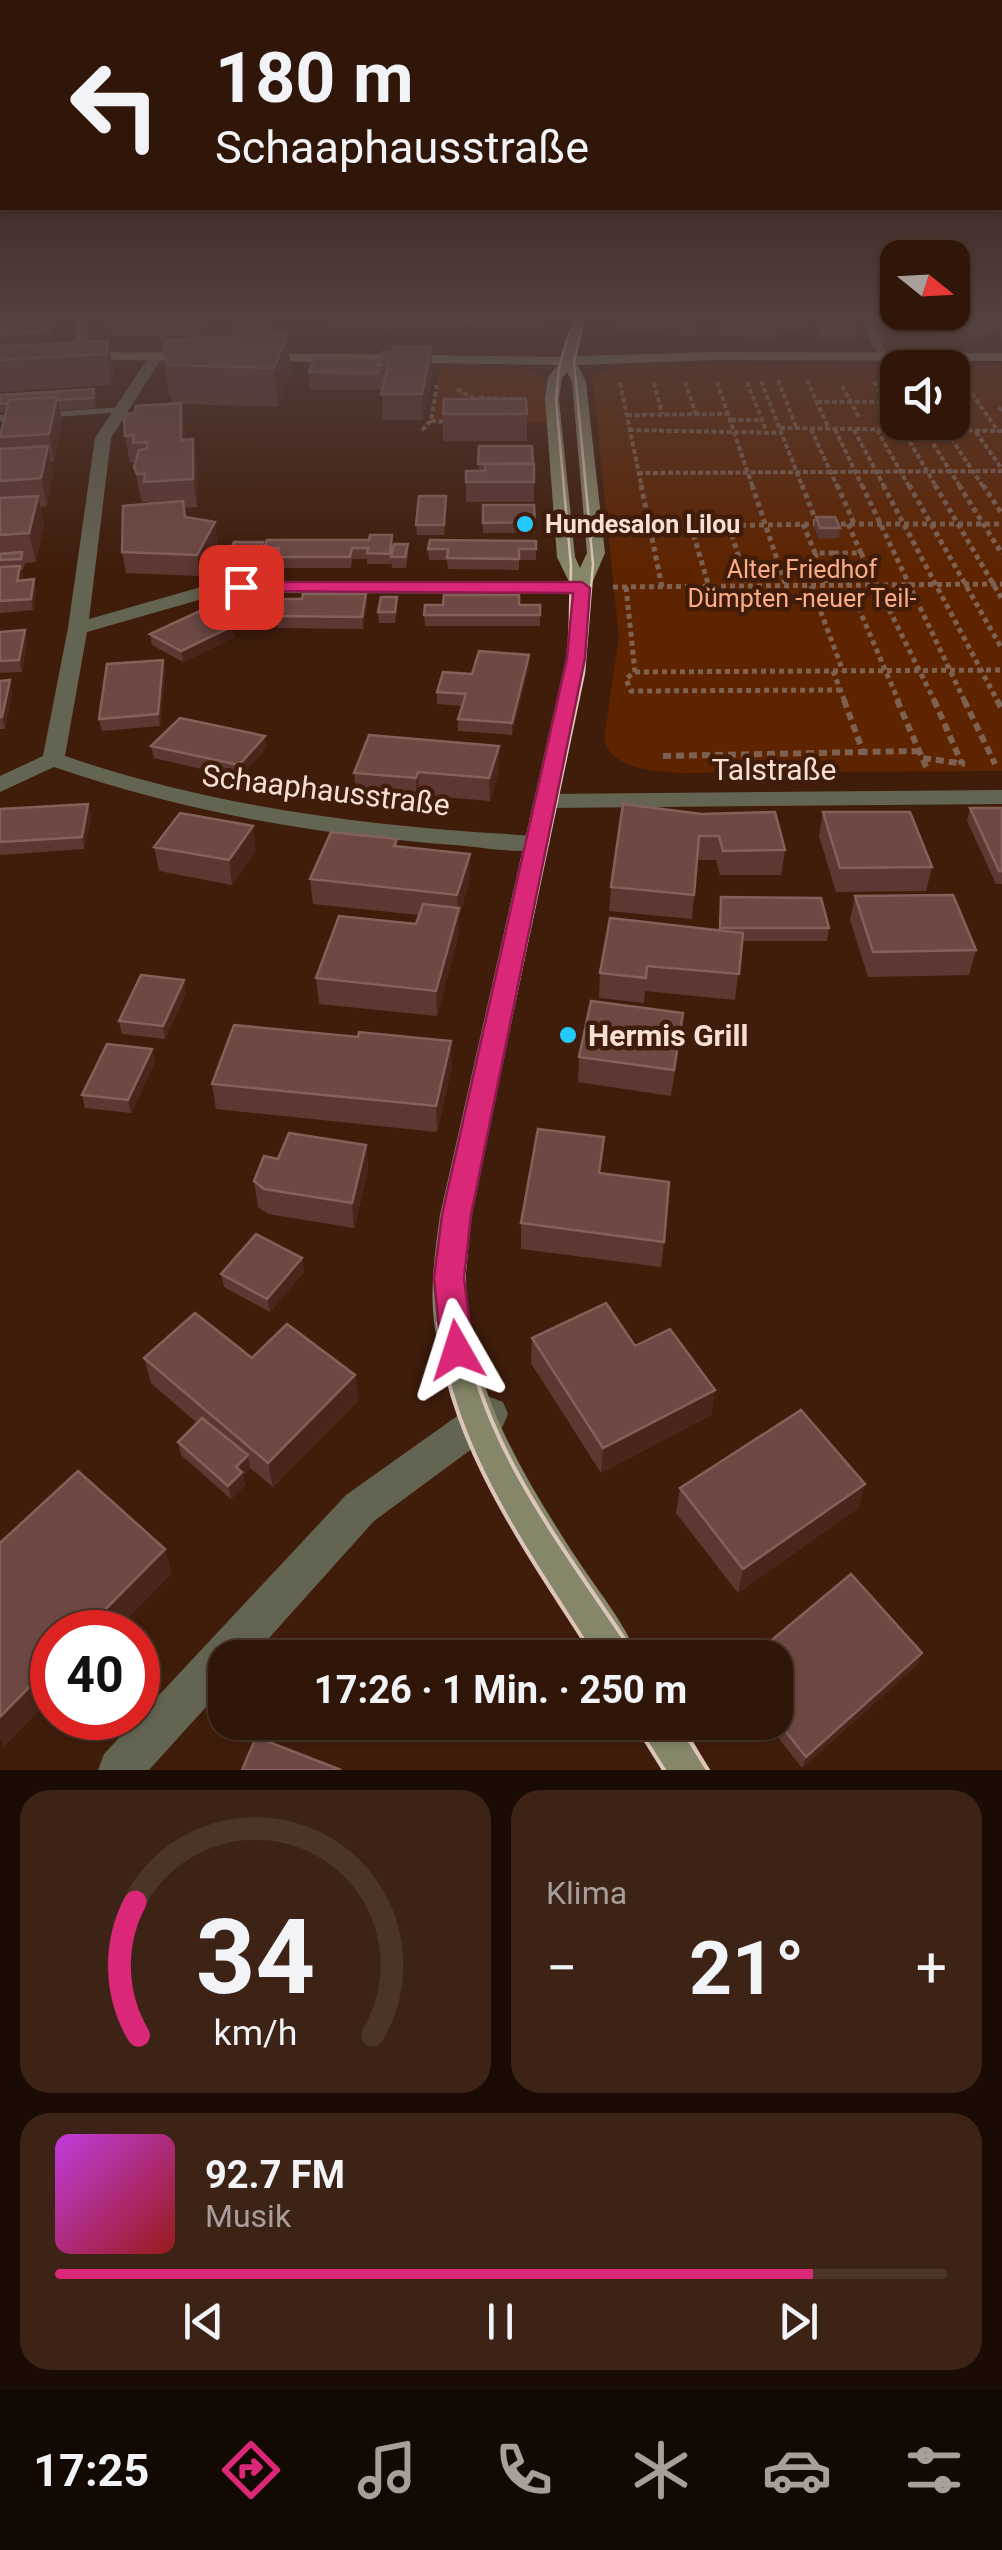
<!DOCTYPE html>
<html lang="de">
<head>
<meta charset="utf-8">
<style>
  :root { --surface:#301608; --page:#3c2316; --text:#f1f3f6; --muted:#a89f9c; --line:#4b3529; --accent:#db2777 }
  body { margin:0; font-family:Roboto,sans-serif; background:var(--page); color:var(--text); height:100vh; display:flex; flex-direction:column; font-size:38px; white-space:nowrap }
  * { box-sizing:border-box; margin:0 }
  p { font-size:32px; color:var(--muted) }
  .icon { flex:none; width:55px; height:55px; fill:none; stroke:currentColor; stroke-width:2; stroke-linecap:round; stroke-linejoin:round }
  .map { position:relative; height:1770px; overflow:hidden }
  .details { display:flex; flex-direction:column; gap:20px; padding:20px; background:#1a0c04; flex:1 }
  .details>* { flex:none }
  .banner { position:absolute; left:0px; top:0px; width:1002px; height:210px; box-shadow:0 2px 8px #0004,0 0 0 2px var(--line); background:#301608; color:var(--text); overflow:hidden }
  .needle { width:65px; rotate:108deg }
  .controls { position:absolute; left:880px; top:240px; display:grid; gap:20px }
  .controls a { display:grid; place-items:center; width:90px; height:90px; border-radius:20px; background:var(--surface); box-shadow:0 2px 8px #0004,0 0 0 2px var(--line); font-size:50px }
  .speed { position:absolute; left:30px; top:1610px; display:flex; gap:20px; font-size:50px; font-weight:700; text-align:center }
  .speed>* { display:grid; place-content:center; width:130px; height:130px; border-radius:50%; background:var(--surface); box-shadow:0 2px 8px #0004,0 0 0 2px var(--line); line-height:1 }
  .speed .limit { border:15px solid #d22; background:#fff; color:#111 }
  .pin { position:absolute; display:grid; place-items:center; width:85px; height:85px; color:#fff; margin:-42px; border-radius:20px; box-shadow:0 5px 15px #0006 }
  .me { position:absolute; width:110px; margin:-55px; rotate:354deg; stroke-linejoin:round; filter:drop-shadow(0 0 8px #0008) }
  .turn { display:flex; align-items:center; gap:35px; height:210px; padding:0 50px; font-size:45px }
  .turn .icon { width:130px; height:130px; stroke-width:2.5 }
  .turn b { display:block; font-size:70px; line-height:85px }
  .big { font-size:75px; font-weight:700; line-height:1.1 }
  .details .widget { flex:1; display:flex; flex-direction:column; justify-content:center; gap:15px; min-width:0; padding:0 35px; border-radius:30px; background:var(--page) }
  .details .dial { align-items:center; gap:0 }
  .dial svg { height:260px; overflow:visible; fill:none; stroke:var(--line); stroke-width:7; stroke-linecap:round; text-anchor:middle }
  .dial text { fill:var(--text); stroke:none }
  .song { display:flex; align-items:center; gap:30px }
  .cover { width:120px; height:120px; border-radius:15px; background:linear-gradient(135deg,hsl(290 70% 55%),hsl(0 70% 35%)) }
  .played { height:10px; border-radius:5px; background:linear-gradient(90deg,var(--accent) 85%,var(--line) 85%) }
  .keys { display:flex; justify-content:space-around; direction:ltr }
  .heat { display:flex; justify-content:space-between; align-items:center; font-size:55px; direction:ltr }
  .details .tiles { flex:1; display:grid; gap:20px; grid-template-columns:1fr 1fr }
  .widget:last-child { grid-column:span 2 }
  .trip { position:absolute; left:208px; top:1640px; width:585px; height:100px; border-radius:30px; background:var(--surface); box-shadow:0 2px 8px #0004,0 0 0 2px var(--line); font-weight:700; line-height:100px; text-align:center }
  .menu { display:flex; height:160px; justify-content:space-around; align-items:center; background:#130903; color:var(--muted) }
  .menu .icon { width:70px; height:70px }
  .menu .current { color:var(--accent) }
  .menu b { font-size:45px; color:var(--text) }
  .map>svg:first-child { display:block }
  .green { fill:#5e2400; fill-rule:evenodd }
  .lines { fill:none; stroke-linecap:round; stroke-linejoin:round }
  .path-far2 { stroke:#7f6151; stroke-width:4; stroke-dasharray:5 2.5; stroke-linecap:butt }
  .path-far1 { stroke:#7f6151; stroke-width:5; stroke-dasharray:5 4; stroke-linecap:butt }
  .path { stroke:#7f6151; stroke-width:6; stroke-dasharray:8 5; stroke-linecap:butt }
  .lane { fill:#646452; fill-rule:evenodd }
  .street { fill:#646452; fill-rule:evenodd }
  .secondary { fill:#868669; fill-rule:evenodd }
  .tram-far1 { stroke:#ddc5b9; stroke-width:2.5 }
  .tram { stroke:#ddc5b9; stroke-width:4 }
  .wall { fill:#5d3732 }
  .shaded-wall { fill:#4b251b }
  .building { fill:#6e4944; stroke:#83605a; stroke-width:2.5 }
  .route { fill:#db2777; stroke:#8e194d; stroke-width:2.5 }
  .poi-dot { fill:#24c9fe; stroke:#401d0b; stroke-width:4 }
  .labels { text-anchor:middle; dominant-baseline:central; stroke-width:9; stroke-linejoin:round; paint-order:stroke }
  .far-poi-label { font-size:25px; font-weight:bold; fill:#f6dfd4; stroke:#401d0b; text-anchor:start }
  .far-park-label { font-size:25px; fill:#fcad87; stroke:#401d0b }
  .street-label { font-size:30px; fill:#f6dfd4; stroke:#401d0b }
  .poi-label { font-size:30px; font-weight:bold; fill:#f6dfd4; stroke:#401d0b; text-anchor:start }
</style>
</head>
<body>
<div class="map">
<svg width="1002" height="1770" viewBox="0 0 1002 1770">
  <rect width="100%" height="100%" fill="#401d0b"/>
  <!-- green -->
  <path class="green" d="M627,365H1002V771L678,773C651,770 613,770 604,739L619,637L592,375ZM898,368H952V422H898Z
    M440,368L525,369L544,377L554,423L434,421Z"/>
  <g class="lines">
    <!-- path-far2 -->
    <path class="path-far2" d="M381,328L467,322L548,326
      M778,380L797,429
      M807,380L829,429
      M761,381L803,488
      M963,381L998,431
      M685,382L696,414
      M717,382L753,488
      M747,382L767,433
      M874,382L898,422
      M620,383L642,488
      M654,383L662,414
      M842,386L860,419
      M457,389L481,403
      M479,398L526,399
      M817,402H886
      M999,407L1002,411
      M627,415L729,414
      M731,420H763
      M431,421L448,422
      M898,422L937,488
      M780,428L1002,431
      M811,429L838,488
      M835,429L863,488
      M422,430L431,421L437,385
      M629,430L782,433
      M854,430L885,488
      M877,430L910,488
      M925,431L961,488
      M947,432L984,488
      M976,432L1002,469
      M638,473L1002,471"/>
    <!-- path-far1 -->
    <path class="path-far1" d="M641,485L662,587
      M752,485L786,586
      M802,485L817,524
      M837,485L854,523
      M862,485L965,702
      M883,485L998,702
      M909,485L1002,649
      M935,485L1002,599
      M959,485L1002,554
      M983,485L1002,514
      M803,524L815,553H835
      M832,524H1002
      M848,524L861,553H835L899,702
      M691,526L709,587
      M729,526L748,586
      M651,527L819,524
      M815,553L826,585
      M861,553L935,702
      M811,586L843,671
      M613,587L1002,584
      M626,587L635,672L626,679L631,691L840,690
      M833,671L845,702
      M635,672L1002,670"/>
    <!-- path -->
    <path class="path" d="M844,700L863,752L919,751
      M897,700L927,769
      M934,700L962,764
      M964,700L995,764
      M997,700L1002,710
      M663,756L863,752
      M923,758L965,764"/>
    <!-- lane -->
    <path class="lane" d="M862,319H871L889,359H883L870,342Z
      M121,407L125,408V412L0,421V415Z"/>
    <!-- street -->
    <path class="street" d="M75,319H87L89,356L82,360L75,356Z
      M156,352L163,356L111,438L89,619L215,583L241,581L581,582L590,588L581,594L241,593L216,595L87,632L65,756C219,809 376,827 538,836L550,843L547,848C519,855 483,847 454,845C317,835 184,812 54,767L0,792V776L43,756L68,628L95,438L151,353Z
      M1002,790V804L547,808L535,801L547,794Z
      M490,1397L503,1402L508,1414L503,1426L374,1521L251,1658H225V1686L149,1770H98L104,1754L346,1495L477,1402Z"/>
    <!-- secondary -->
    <path class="secondary" d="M573,319H585L577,356L718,352L1002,353V361L718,360L578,365L586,382L605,553L590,588L586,658L472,1215C470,1235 466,1256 466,1276C466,1380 518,1468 573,1553C595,1587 623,1620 639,1658H594C531,1556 453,1450 435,1329C429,1291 435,1253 440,1215L566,658L572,588L557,557L545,399L548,377L558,365L257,361L250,357L257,353L563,357ZM567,372L572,382L587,553L580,568L575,557L559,399L562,378Z
      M77,352L197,353L204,357L197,361L72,359V353Z
      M637,1722H683L709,1770H662Z"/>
    <!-- tram-far1 -->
    <path class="tram-far1" d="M439,1325L438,1273L447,1197L569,663L571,566L556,400L559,367L569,333
      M465,1325L464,1279L471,1207L584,673L593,564L574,361L584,319"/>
    <!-- tram -->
    <path class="tram" d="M438,1323C449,1447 531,1556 595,1658
      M465,1323C477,1442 573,1560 637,1658
      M634,1722L664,1770
      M678,1722L708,1770"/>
  </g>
  <!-- wall -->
  <path class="wall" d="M107,319H212L213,321L204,337L110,336Z
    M326,319H381L378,325H327Z
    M508,319H539L537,323L508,322Z
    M615,319H698L696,335L614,331Z
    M721,319L802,323L801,332L779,330L778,339L719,336Z
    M827,319H858L857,325L846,324L855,334L853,342L820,339L817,329L818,320L828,322Z
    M913,319H1002V339L997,332H987L986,339H938L933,332H917L912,325Z
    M275,324L271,333L291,370L278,407L181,404L185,439L197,466V507L184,508L186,517L218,542L200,576L126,573L122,552L148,504V502H142L134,467L136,462L130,463L125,436L135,413L174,404L169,395L164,357L234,337L233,328Z
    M108,341L114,371L112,385L0,392V346Z
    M379,359L432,372L423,420H382V390H310L309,372Z
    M94,389L96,399L95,408L60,410L62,423L54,461L51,462L53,473L47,506L40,507L44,524L36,562L25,563L23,570H21L22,580L36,590L33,610L0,613V432L5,413H0V395Z
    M443,414H527V441H443Z
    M479,446L534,464V502H466V482L479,471Z
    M483,505L535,522V533H483Z
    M446,506L444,535H417L416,525Z
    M816,517L840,528L839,538L819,539L814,528Z
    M536,541V560H519V570L448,569L447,560H429L428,549Z
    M263,542L264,553L259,567L229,566L228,555Z
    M408,544V555L406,568H392L391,560V564H367V559H352L351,568H278L277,558H266L264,548Z
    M540,605V626H425L424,615Z
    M367,606L363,629L278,628L276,616Z
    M397,608L395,623H379L378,612Z
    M233,626L235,637L183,662L152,645L150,634Z
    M0,632L27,641L22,672L0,673Z
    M529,655V666L512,735L458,731V719L462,706L437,704V692L472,674Z
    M163,660L165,671L160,726L102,731L99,719Z
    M0,681L12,692L5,729H0Z
    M151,746L266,748L240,778L154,758Z
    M499,746V769L490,801L419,795L417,802L356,797L354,773Z
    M623,804L785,850L781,875H720L716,860H697L692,919L609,911L611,887Z
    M970,808H1002V884H996L967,821Z
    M0,809L91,817L84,849L0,855Z
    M823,812L932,867L926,891L836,892L819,836Z
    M397,839V846L470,878L459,917V933L437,1016L319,1004L316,978L416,924L419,915L313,904L310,879Z
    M154,847L256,850L232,885L159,871Z
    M855,896L976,950L969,975L868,977L850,920Z
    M721,897L829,928L827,941H742L735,1000L645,991L644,1003L599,998L600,973L719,930Z
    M186,993L165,1039L122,1034L119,1021Z
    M680,1038L671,1096L578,1082L579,1057Z
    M155,1062L131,1113L85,1108L82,1095Z
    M452,1066L437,1132L216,1109L212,1084Z
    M366,1145L368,1171L354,1228L268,1214L258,1207L254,1181L278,1159Z
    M601,1173L664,1242L661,1267L521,1249V1223Z
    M302,1258L304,1272L270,1312L224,1287L221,1274Z
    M532,1338L635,1346L715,1390L711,1415L601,1473L531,1363Z
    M144,1358H252L355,1375L358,1401L273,1487L250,1468L243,1476L245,1485L231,1499L181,1455L178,1442L197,1423L151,1383Z
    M865,1484L858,1508L738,1593L676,1513L680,1488Z
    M922,1653L917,1665L802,1768L766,1722H775V1658Z"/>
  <!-- shaded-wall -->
  <path class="shaded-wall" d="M48,319L51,340L0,346V336Z
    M202,319H212L213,321L204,337Z
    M272,319H274L275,324L270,337L269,328Z
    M288,333L291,370L278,407L274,368Z
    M108,341L114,371L112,385L106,354Z
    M431,347L432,372L423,420L422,394Z
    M57,397L62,423L54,461L49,434Z
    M181,403L185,429V467L181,440Z
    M193,439L197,466V507L193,479Z
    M48,446L53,473L47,506L41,478Z
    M38,496L44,524L36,562L29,533Z
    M215,522L218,542L200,576L197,555Z
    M263,542L264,553L259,567L257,556Z
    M20,566L23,576L19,592L17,581Z
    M34,579L36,590L33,610L31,599Z
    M366,594L367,606L363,629L362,617Z
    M233,626L235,637L183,662L181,651Z
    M25,630L27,641L22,672L19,660Z
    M529,655V666L512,735V723Z
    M163,660L165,671L160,726L158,714Z
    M10,680L12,692L5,729L2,717Z
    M265,736L266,748L240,778L239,765Z
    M499,746V769L490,801L489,778Z
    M418,772L419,795L417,802L416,778Z
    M88,804L91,817L84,849L82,837Z
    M253,826L256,850L232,885L229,860Z
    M470,854V878L459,917V933L437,1016L436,991L458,911L457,895Z
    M184,980L186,993L165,1039L163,1026Z
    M451,1041L452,1066L437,1132L436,1106Z
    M152,1049L155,1062L131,1113L128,1100Z
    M366,1145L368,1171L354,1228L352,1203Z
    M302,1258L304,1272L270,1312L267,1299Z
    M355,1375L358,1401L273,1487L268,1463Z
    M715,1390L711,1415L601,1473L603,1448Z
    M248,1455L250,1468L243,1476L245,1485L231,1499L228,1486L236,1467Z
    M865,1484L858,1508L738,1593L743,1569Z
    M165,1549L172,1573L115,1632H83Z
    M922,1653L917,1665L802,1768L806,1757Z
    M52,1664V1697L4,1747L0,1739V1717Z"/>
  <!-- building -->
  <path class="building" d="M0,319H48L49,331L0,336Z
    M237,319H272L269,328H233Z
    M721,319H780V322Z
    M780,319H802V323L780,322Z
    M916,319H1002V327L999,323H983L988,330H939L935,323H919Z
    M818,320L852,325L855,334L821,330Z
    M234,333H288L274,368L169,365L164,357L165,340L234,337Z
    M108,341L106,354L0,360V346Z
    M394,347H431L422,394H381L389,365H378L382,352H393Z
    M314,358L379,359L378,373L309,372Z
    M94,389L93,398L58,400L57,397L9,400L8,403L0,404V395Z
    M57,397L49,434L0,437L9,400Z
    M444,399H526L527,414H443Z
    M181,403V440L193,439V479L144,482L145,474H137L134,467L139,450L147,449V442L133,443L134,435L125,436L124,420L127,414L135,413L136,406Z
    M48,446L41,478L0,481V449Z
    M479,446H532L533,463L478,464Z
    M485,464H534V482H466V471H485Z
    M38,496L29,533L0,535V498Z
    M419,496H446L444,525H416Z
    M183,501L185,517L215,522L197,555L122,552L123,506Z
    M483,505H534L535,522L483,523Z
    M816,517H835L840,528H820Z
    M370,535H392L390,554L367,553L368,548H352L350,557H277L279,548H264L267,540H369Z
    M430,540L536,541V549H519V559L447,558L448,549H428Z
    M234,542H263L257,556L228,555Z
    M394,544H408L405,557H391Z
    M22,552L21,559L0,560V554Z
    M20,566L17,581L34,579L31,599L0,601V567Z
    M303,594H366L362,617L276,616L280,599H302Z
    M444,595H519V605H540V615H424L425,605H443Z
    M381,597H397L395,612H378Z
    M202,610L233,626L181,651L150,634Z
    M25,630L19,660L0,661V632Z
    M479,651L529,655L512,723L458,719L466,694L437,692L443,672L472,674Z
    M163,660L158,714L99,719L107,664Z
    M10,680L2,717H0V681Z
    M180,718L265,736L239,765L151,746Z
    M369,735L499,746L489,778L418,772L416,778L354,773Z
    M88,804L82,837L0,842V809Z
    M623,804L701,814L775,812L785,850L723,851L719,836H699L694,895L611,887Z
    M970,808H1002V871H999Z
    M823,812H910L932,867L840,868Z
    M180,813L253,826L229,860L154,847Z
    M331,832L397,839L394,846L470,854L457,895L310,879Z
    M953,895L976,950L873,952L855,896Z
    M721,897L821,898L829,928H720Z
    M423,904L459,908L436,991L316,978L339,916L416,924Z
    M610,918L743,933L739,974L647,966L646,978L600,973Z
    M141,975L184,980L163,1026L119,1021Z
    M591,1001L683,1013L674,1070L579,1057Z
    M234,1025L358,1037L359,1032L451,1041L436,1106L212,1084Z
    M107,1044L152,1049L128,1100L82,1095Z
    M538,1129L604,1137L599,1173L669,1182L664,1242L521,1223Z
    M289,1133L366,1145L352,1203L264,1189L254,1181L264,1156L278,1159Z
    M256,1234L302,1258L267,1299L221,1274Z
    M606,1303L635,1346L670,1329L715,1390L603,1448L532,1338Z
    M195,1313L252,1358L287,1324L355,1375L268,1463L144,1358Z
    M801,1410L865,1484L743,1569L680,1488Z
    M202,1418L248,1455L236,1467L242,1472L228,1486L178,1442Z
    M78,1471L165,1549L83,1632H52V1664L0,1717V1543Z
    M851,1574L922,1653L806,1757L775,1718V1658H750Z
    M256,1737L341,1770H242Z"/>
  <!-- sky -->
  <linearGradient id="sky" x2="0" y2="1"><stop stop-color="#231006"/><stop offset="0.56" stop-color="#53403f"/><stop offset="1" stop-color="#53403f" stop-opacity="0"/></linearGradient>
  <rect width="1002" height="566" fill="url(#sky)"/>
  <!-- route -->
  <path class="route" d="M241,582H582L590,588L585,658L471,1215L464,1278L473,1350L468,1360L457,1364L446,1360L441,1350L434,1278L442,1215L567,658L573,593L235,591L232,587Z"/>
  <!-- markers -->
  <g class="poi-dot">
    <circle cx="525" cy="524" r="10"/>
    <circle cx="568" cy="1035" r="10"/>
  </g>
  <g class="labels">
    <!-- far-poi labels -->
    <g class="far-poi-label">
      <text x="545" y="524">Hundesalon Lilou</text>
    </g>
    <!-- far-park labels -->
    <g class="far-park-label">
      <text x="802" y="569">Alter Friedhof<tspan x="802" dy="29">Dümpten -neuer Teil-</tspan></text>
    </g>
    <!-- street labels -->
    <g class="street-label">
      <text x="774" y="769">Talstraße</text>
      <text transform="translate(326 790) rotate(7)">Schaaphausstraße</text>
    </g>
    <!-- poi labels -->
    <g class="poi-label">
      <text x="588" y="1035">Hermis Grill</text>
    </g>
  </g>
</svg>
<div class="controls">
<a><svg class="needle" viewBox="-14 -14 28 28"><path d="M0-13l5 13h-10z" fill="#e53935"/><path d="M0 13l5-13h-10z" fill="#a89f9c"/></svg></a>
<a><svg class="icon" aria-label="sound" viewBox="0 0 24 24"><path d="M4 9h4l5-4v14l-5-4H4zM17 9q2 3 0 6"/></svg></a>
</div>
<div class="speed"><div class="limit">40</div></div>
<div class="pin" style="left:241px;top:587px;background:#d93025"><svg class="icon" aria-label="arrive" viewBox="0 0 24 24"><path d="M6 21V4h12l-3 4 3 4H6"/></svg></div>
<svg class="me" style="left:457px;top:1350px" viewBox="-20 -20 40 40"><path d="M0-17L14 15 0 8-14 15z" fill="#db2777" stroke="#fff" stroke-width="4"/></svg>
<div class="trip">17:26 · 1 Min. · 250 m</div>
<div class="banner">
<div class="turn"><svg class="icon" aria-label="left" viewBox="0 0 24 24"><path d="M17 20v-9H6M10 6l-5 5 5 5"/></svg><div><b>180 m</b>Schaaphausstraße</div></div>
</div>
</div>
<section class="details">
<div class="tiles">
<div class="widget dial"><svg viewBox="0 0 100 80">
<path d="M14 69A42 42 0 1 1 86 69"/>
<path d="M14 69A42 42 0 0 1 13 28" stroke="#db2777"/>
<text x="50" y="56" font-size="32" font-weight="700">34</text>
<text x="50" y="72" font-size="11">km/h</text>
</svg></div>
<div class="widget"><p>Klima</p>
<div class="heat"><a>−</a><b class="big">21°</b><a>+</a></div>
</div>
<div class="widget">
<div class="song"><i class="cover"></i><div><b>92.7 FM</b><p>Musik</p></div></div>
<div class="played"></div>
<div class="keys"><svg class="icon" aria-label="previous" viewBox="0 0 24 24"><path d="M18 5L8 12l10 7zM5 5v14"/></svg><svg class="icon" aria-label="pause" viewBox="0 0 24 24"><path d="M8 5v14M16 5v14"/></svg><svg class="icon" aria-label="next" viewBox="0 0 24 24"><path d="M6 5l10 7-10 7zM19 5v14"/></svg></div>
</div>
</div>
</section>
<nav class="menu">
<b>17:25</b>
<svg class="icon current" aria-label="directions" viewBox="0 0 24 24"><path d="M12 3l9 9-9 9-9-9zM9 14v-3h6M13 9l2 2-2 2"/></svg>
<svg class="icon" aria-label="music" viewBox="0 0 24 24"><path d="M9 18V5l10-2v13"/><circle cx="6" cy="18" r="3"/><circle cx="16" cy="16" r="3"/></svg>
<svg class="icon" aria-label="phone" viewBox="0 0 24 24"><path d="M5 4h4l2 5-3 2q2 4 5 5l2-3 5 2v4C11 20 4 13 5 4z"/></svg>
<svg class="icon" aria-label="climate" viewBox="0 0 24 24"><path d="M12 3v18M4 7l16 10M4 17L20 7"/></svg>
<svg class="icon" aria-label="car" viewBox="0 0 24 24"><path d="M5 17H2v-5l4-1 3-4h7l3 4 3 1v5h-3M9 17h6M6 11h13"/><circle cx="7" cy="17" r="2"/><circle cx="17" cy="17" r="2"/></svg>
<svg class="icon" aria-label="filters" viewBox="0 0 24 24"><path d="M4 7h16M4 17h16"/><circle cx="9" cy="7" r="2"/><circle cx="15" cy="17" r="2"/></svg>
</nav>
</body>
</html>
